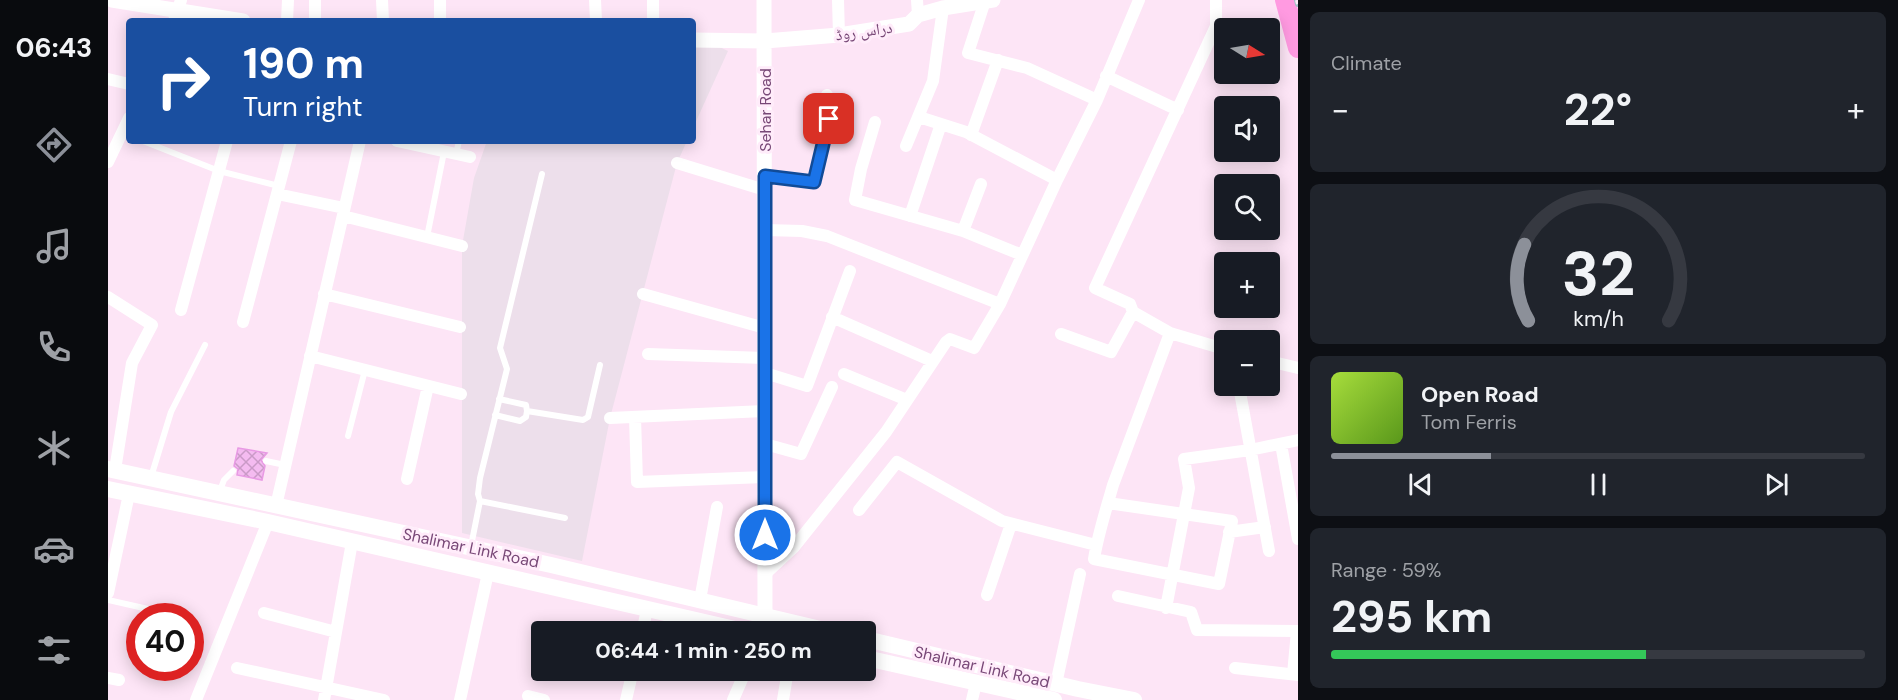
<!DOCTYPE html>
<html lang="en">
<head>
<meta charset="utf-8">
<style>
  :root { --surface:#171b24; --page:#20242c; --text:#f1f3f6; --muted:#9ea1a6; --line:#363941; --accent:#8c9099 }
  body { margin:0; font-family:"DM Sans","Noto Naskh Arabic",sans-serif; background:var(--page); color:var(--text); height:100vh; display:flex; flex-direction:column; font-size:22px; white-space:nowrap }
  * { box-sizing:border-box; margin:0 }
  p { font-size:20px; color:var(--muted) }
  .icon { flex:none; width:33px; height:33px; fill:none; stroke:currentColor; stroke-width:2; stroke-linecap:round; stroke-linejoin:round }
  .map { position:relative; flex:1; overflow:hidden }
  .sheet { display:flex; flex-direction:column; gap:12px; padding:12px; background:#0d0f14; width:600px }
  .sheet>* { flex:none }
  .banner { position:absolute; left:18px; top:18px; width:570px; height:126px; border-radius:6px; box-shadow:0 3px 15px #0003; background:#1a4fa0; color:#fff; overflow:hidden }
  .needle { width:39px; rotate:101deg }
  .buttons { position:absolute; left:1106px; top:18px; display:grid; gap:12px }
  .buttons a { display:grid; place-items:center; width:66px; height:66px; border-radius:6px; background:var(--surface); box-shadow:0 3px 15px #0003; font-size:30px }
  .speed { position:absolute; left:18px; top:603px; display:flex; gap:12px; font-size:30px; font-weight:700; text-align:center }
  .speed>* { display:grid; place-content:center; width:78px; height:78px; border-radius:50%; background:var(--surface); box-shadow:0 3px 15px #0003; line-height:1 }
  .speed .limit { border:9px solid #d22; background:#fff; color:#111 }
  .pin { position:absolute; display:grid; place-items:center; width:51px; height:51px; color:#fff; margin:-26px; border-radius:12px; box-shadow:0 3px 9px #0006 }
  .me { position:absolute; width:66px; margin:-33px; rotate:0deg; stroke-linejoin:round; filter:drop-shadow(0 0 4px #0008) }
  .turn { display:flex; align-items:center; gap:21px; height:126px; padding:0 18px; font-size:27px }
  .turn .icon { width:78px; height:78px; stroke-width:2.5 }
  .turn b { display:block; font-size:42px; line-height:51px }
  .big { font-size:45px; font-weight:700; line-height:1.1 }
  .sheet .widget { flex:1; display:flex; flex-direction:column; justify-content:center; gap:9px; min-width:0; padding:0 21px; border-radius:9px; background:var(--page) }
  .sheet .dial { align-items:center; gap:0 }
  .dial svg { height:156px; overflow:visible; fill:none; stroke:var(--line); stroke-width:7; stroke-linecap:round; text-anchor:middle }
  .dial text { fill:var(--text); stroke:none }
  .song { display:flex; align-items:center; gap:18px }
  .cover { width:72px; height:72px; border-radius:9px; background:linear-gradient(135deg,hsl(80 70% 55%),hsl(90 70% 35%)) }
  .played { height:6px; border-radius:3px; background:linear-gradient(90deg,var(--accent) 30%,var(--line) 30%) }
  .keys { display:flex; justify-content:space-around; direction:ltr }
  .heat { display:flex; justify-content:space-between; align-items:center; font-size:33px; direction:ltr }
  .charge { height:9px; border-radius:4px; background:linear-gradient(90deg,#34c759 59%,var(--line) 0) }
  .trip { position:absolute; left:423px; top:621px; width:345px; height:60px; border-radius:6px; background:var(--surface); box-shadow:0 3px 15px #0003; font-weight:700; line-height:60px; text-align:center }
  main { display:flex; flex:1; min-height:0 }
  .tabs { display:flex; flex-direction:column; width:108px; justify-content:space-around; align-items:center; background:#090b0e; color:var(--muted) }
  .tabs .icon { width:42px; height:42px }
  .tabs .on { color:var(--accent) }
  .tabs b { font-size:27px; color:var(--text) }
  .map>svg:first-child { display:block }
  .industrial { fill:#eddfeb }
  .building { fill:url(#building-cross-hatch); stroke:#e89ae4; stroke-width:1.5 }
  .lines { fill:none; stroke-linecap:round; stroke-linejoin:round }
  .service { stroke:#fff; stroke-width:6 }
  .minor { stroke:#fff; stroke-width:12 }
  .tertiary { stroke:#fff; stroke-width:15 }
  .secondary { stroke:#fff; stroke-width:16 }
  .primary { stroke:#ff9ae1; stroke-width:20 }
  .rail-casing { stroke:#a2c0c8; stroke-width:6 }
  .rail { stroke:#ffecfa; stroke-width:4; stroke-dasharray:11; stroke-linecap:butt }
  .route-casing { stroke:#114b97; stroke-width:15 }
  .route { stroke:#1a73e8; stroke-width:10 }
  .labels { text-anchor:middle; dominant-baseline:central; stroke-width:6; stroke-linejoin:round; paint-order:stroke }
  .street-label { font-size:16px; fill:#784877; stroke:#ffecfa }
</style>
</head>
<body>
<main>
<nav class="tabs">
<b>06:43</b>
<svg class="icon on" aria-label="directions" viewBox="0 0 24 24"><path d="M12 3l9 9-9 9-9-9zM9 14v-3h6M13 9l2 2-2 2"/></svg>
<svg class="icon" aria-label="music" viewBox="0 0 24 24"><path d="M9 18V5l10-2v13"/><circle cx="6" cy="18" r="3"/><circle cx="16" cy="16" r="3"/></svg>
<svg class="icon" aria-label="phone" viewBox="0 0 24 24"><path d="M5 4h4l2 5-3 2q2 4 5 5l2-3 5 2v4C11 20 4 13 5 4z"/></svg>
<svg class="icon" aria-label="climate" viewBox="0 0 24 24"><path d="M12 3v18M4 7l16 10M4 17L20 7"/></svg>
<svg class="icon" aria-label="car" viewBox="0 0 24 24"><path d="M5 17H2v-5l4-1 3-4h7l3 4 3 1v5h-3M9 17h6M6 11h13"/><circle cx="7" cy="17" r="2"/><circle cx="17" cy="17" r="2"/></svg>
<svg class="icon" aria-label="filters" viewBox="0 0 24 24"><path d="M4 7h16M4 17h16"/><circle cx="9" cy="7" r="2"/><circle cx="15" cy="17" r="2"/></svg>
</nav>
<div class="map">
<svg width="1190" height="700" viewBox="0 0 1190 700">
  <defs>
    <pattern id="building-cross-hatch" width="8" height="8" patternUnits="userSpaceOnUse" patternTransform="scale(1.5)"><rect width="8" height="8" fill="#f4bbf0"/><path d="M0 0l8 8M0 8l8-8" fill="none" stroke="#ca9ac7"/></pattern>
  </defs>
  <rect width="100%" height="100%" fill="#fde5f6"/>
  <!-- industrial -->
  <path class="industrial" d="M595,39L620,51L585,128V40Z
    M379,141H579L569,163L502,418L474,561L354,533V246L366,178Z"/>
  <!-- building -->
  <path class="building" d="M130,448L159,453L153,460L157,466L154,480L129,475L130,469L126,466Z"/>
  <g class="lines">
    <!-- service -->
    <path class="service" d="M35,141L111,171L171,186
      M348,154L351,141
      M319,237L336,152
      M391,399L418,405L419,411L475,420L480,417L492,365
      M387,415L412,421L418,417L419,411
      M240,436L257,370
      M158,461L177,465
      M43,477L63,412L97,345
      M111,493L116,480L125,471
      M372,501L370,494L372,478L399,369L392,348L434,174
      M363,546L372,501L457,518
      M0,600L62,614"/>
    <!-- minor -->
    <path class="minor" d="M207,0V21
      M274,0L275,21
      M332,0V21
      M487,0L488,21
      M730,0L731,35
      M809,0L810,15
      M1108,0V26L987,288L1022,304L1025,312L1062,333L1116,349
      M877,1L860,53L919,68L989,100
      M66,21L73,0
      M179,21L180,0
      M545,21V0
      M998,76L1070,110
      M0,79L21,84
      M811,117L858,132L949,180
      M767,122L753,169L747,200L855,231L914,255
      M863,135L890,60
      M289,141L362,157
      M798,146L825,81L835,8
      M0,162L21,118
      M569,163L657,190
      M657,176L706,182L721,119L719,95
      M169,194L236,208
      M235,216L354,246
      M802,216L833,124
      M657,230L694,231L719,236L892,304
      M855,231L873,184
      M216,294L352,327
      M535,294L657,328
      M0,297L44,325L24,363L7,470
      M73,310L119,141
      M724,317L824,361
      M135,322L183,141
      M953,334L1003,352L1025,312
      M540,354L657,358
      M202,356L353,394
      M1161,361L1190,368
      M657,373L699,386L742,271
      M736,374L799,400
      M1133,386L1132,392L1161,551
      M527,417L529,482L657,477
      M502,418L657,411
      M657,444L693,454L724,387
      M1173,444L1190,539
      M299,479L320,386
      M1000,503L1124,521L1111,584L986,559C990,534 998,510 1005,485L1062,333
      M168,506L252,141
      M751,510L789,462L894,521L988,545
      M1121,532L1157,527
      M657,574L686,547L778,432L838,342L842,339L866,348L892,304L949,180L989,100L1031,0
      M0,593L21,494
      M879,595L903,524
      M1010,596L1083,612L1089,630L1189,631L1185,674
      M592,600L609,507
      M1058,608L1081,488L1076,459L1142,450L1190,440
      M156,613L228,632
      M534,632L539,610
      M129,668L276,700
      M1127,668L1190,675
      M0,678L11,680
      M948,684L972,574
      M420,696L436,700
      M88,700L160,522
      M216,700L244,542
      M352,700L380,573
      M518,700L525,670
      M625,700L638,670
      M675,700L680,670
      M864,700L868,683"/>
    <!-- tertiary -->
    <path class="tertiary" d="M4,0L135,21
      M656,0L657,615
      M585,40L657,41L731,35L801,24L810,15L835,8L885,0"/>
    <!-- secondary -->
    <path class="secondary" d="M0,469L443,565L725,632
      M0,489L160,522L640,632
      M758,639L970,689L1026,700
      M758,658L946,700"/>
    <!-- primary -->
    <path class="primary" d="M1177,0L1190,48"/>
    <!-- rail casing -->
    <g class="rail-casing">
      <path id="rail" d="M1189,0L1190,4"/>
    </g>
    <!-- rail -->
    <use href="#rail" class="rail"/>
  </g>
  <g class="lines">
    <!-- route casing -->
    <g class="route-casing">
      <path id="route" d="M657,535V176L706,182L721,119"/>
    </g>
    <!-- route -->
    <use href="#route" class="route"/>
  </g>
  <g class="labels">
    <!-- street labels -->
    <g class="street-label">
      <text transform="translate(756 31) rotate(-8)">دراس روڈ</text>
      <text transform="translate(657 110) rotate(-90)">Sehar Road</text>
      <text transform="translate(363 548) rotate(12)">Shalimar Link Road</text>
      <text transform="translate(874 667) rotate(13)">Shalimar Link Road</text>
    </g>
  </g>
</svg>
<div class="buttons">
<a><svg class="needle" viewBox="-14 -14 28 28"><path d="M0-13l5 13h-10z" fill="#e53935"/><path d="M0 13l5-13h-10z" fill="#9ea1a6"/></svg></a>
<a><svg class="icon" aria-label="sound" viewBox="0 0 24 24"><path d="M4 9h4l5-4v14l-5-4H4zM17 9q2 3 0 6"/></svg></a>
<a><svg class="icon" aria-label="search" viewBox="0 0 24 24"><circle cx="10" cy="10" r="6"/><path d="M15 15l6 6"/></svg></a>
<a>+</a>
<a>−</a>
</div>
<div class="speed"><div class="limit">40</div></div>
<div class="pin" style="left:721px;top:119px;background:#d93025"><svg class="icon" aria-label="arrive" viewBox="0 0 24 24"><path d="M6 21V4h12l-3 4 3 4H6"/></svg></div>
<svg class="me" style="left:657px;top:535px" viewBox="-20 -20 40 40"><circle r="17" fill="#1a73e8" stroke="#fff" stroke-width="3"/><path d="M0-11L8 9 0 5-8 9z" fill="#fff"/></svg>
<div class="trip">06:44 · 1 min · 250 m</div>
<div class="banner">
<div class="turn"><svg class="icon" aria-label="right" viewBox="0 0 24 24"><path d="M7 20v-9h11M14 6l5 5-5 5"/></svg><div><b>190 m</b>Turn right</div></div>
</div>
</div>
<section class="sheet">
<div class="widget"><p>Climate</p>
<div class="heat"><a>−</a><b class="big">22°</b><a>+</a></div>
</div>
<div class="widget dial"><svg viewBox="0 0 100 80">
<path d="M14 69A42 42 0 1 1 86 69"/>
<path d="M14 69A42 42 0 0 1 12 30" stroke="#8c9099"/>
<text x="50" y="56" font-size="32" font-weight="700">32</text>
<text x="50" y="72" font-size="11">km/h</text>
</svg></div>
<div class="widget">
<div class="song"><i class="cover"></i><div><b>Open Road</b><p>Tom Ferris</p></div></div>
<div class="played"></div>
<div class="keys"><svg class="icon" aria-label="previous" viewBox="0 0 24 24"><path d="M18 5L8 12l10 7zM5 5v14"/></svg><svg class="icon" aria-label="pause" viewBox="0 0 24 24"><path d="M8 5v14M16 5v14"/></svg><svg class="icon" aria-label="next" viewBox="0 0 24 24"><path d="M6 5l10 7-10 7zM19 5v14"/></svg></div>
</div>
<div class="widget"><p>Range · 59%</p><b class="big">295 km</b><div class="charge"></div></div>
</section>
</main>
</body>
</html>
